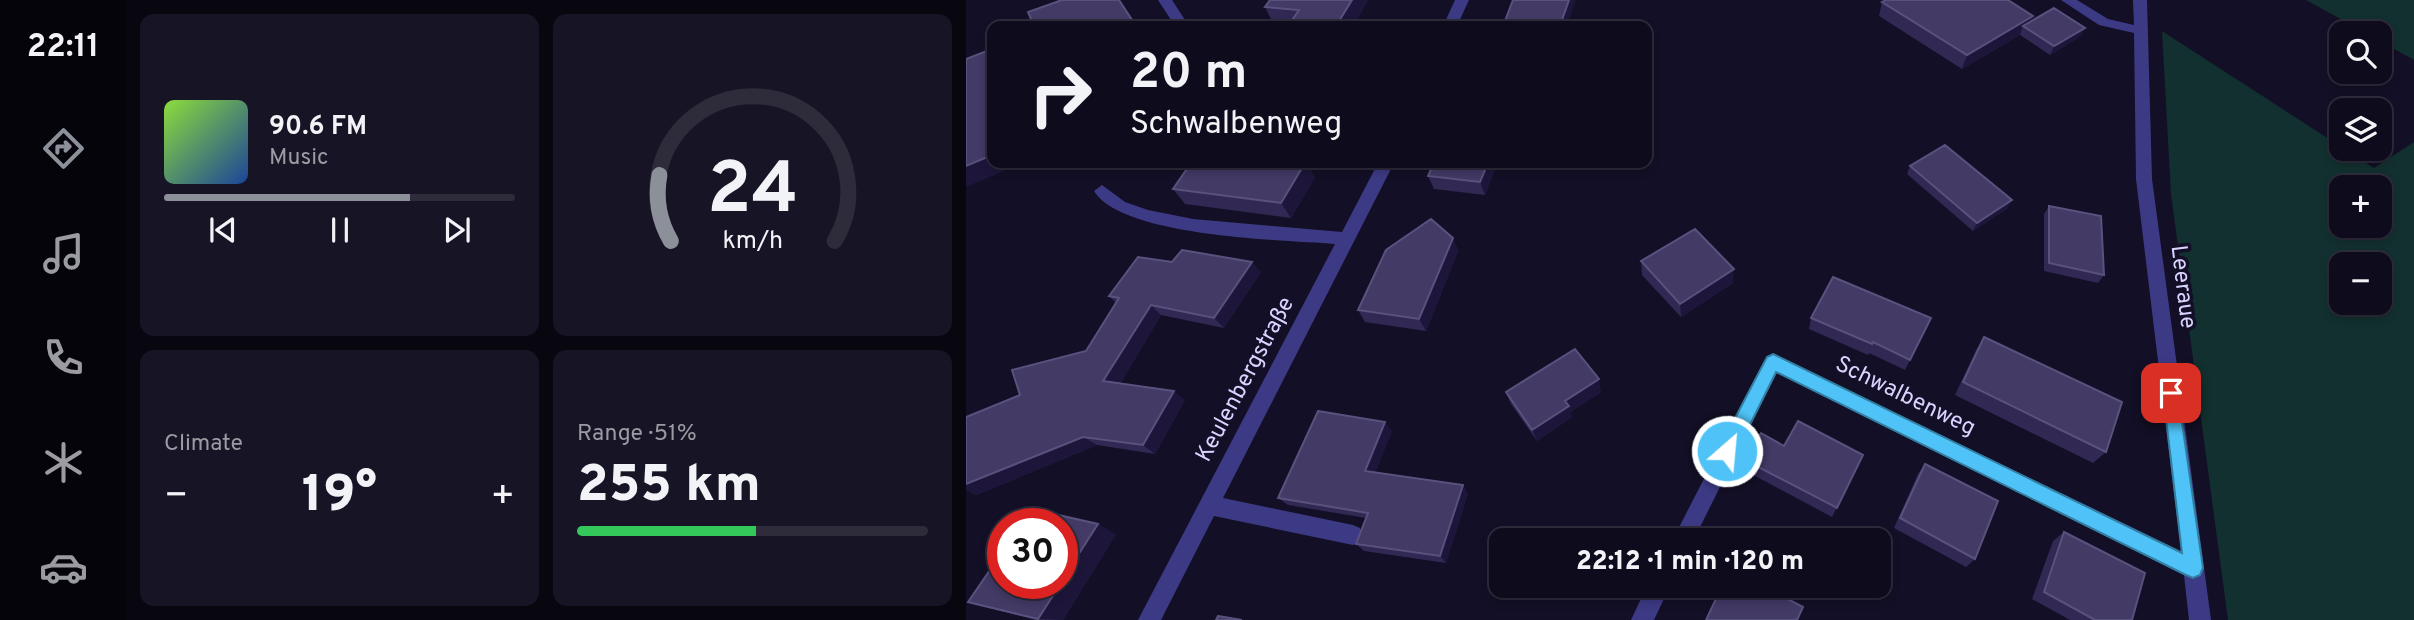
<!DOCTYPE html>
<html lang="en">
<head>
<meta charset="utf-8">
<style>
  :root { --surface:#0e0b1c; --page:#171425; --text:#f1f3f6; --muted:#9b9ba3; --line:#2e2b3b; --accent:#8c9099 }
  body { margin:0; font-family:Overpass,sans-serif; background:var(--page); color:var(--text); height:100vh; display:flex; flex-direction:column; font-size:26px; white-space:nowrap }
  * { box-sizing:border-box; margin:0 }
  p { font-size:23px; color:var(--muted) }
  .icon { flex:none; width:38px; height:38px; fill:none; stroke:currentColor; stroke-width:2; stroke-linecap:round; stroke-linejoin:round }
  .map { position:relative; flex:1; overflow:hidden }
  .details { display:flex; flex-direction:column; gap:14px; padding:14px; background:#08060f; width:840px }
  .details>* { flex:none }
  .guide { position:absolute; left:21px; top:21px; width:665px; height:147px; border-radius:14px; box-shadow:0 4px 10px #0003,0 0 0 2px var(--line); background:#0e0b1c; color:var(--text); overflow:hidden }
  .buttons { position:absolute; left:1363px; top:21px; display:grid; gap:14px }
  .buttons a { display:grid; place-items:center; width:63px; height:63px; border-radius:14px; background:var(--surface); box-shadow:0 4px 10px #0003,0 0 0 2px var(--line); font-size:35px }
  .speed { position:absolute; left:21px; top:508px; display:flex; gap:14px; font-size:35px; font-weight:700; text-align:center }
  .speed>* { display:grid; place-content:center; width:91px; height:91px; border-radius:50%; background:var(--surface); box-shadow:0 4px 10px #0003,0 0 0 2px var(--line); line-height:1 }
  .speed .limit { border:10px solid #d22; background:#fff; color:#111 }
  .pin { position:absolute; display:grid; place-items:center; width:60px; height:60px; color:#fff; margin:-30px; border-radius:14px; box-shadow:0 4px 10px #0006 }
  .me { position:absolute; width:77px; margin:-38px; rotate:27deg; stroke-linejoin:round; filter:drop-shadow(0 0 5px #0008) }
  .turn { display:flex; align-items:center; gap:24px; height:147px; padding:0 28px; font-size:32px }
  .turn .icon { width:91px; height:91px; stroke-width:2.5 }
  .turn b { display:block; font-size:49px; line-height:60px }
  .big { font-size:52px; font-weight:800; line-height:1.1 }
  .details .widget { flex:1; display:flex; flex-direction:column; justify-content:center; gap:10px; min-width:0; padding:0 24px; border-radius:14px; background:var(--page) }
  .details .dial { align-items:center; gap:0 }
  .dial svg { height:182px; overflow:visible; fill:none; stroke:var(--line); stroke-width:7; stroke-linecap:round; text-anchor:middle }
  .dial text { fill:var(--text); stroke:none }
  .song { display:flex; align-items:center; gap:21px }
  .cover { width:84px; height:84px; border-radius:10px; background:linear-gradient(135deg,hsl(90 70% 55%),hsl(220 70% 35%)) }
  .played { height:7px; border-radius:4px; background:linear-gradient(90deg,var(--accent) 70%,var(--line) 70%) }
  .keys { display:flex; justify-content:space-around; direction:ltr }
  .heat { display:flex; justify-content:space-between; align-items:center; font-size:38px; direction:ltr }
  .charge { height:10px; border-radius:5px; background:linear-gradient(90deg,#34c759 51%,var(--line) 0) }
  .details .tiles { flex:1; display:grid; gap:14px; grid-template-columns:repeat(2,1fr) }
  .trip { position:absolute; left:523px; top:528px; width:402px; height:70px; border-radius:14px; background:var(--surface); box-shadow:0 4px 10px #0003,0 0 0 2px var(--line); font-weight:800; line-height:70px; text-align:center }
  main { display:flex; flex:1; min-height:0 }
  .dock { display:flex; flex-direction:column; width:126px; justify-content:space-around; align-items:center; background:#06040b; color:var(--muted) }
  .dock .icon { width:49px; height:49px }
  .dock .current { color:var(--accent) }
  .dock b { font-size:32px; color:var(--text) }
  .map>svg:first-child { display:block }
  .green { fill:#12302f; fill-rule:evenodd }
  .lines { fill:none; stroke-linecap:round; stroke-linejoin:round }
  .minor { fill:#3d3a85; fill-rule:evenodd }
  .wall { fill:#312854 }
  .shaded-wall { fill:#1d163a }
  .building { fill:#433a66; stroke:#5a527e; stroke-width:2 }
  .route { fill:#4fc3f7; stroke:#337fa1; stroke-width:2 }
  .labels { text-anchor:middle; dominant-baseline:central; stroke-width:7; stroke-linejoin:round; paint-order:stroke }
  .street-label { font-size:23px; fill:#d9d4ff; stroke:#130f26 }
</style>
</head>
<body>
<main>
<nav class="dock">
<b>22:11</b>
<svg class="icon current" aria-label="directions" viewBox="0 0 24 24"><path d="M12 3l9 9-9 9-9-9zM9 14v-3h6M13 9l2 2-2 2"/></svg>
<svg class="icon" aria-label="music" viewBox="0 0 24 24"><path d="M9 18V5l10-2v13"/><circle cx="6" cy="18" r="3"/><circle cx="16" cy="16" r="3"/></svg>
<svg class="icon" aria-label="phone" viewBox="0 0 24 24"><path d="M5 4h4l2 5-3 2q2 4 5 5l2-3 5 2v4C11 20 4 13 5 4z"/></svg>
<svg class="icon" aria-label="climate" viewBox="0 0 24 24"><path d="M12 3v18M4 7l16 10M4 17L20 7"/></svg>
<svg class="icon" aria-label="car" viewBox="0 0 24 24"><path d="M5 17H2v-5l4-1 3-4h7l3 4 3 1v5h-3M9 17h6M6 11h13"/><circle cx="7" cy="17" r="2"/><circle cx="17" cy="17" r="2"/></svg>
</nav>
<section class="details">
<div class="tiles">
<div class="widget">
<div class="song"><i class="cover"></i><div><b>90.6 FM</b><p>Music</p></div></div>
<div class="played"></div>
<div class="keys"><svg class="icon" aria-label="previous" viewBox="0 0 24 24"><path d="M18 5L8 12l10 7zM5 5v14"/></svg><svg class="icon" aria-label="pause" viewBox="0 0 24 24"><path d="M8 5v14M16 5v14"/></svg><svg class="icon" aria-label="next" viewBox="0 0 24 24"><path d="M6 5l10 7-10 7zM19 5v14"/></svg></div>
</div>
<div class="widget dial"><svg viewBox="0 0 100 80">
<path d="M14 69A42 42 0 1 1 86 69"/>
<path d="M14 69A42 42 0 0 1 9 40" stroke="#8c9099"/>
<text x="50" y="56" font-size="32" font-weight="700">24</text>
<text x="50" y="72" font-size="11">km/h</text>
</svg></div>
<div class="widget"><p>Climate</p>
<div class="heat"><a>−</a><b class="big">19°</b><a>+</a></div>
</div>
<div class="widget"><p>Range · 51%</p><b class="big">255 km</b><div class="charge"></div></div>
</div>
</section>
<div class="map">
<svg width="1448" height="620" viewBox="0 0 1448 620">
  <rect width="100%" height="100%" fill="#130f26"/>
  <!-- green -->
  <path class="green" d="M1340,0H1448V60L1414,41V33H1400Z
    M1196,31L1408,168L1448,142V620H1262L1205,194ZM1376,187H1414V226H1376ZM1376,264H1414V303H1376Z"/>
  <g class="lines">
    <!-- minor -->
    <path class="minor" d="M192,0H206L223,26H209Z
      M489,0H503L491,26H477Z
      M1095,0H1111L1142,19L1168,25L1167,0H1181L1186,179L1245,620H1223L1218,575L811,373L727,541H706L801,356L807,354L1215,551L1170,179L1168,33L1133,25Z
      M412,163H428L257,498L387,525L394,528L397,535L394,542L387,545L248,516L195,620H172L369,244C317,240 156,237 128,191L136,185L159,202L182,210L227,219L376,232Z
      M681,586H704L688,620H665Z"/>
  </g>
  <!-- wall -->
  <path class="wall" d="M304,0H402L387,26L323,24L307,23L299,7Z
    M916,2L1067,16L1065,22L1119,28L1115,36L1084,55L1054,35L996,69L913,16Z
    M531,163L519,195L468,189L462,176Z
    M944,166L1042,208L1007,231L941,174Z
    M349,177L325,218L219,204L207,189Z
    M1083,206L1138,275L1132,283L1078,271V214Z
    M487,238L492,251L460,331L399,322L392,310Z
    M675,261L767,283L715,317L676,275Z
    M206,262L295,272L258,328L195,315L154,384L219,400L189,454L131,445L10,495L0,490V417L54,395L120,351L150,303L143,296Z
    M845,318H965L939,370L903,353L902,355L843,329Z
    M1018,337L1140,452L1127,463L989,395L1010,350Z
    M540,392H635L604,412L606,417L571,441L545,404Z
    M426,431L409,473L502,493L480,563L398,551L390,544L400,518L322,505L312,498Z
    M818,446L897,455L866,517L778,470L779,460Z
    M959,464L1009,559L1000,567L928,528L952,474Z
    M1098,532L1166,620H1104L1066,599L1087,541Z
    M150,534L97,620H70L2,602Z"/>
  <!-- shaded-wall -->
  <path class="shaded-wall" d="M386,0H402L387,26H370Z
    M603,0H610L601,26L596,20Z
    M1067,16L1062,29L1057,26L1054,35L996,69L1001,55Z
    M1119,28L1115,36L1084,55L1088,46Z
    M26,155V163H57L0,187V166Z
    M174,163H196L180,170Z
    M339,163H341L349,177L325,218L315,203Z
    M522,163H531L519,195L514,182Z
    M1046,200L1042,208L1007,231L1011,223Z
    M487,238L492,251L460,331L453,319Z
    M286,262L295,272L258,328L248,318Z
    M768,269L767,283L715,317L714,304Z
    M185,305L195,315L150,391L137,381Z
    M633,379L635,392L604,412L606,417L571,441L566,430L599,401Z
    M208,391L219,400L189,454L177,445Z
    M419,422L426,431L407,479L399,471Z
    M117,437L131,445L10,495L0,490V484Z
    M497,485L502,493L480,563L474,556Z
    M132,524L150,534L97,620L72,619L95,583H96V580Z"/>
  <!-- building -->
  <path class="building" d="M96,0H153L170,26H66H68L62,12Z
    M304,0H386L370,26H322L333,10L299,7Z
    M547,0H603L596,20L602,26H537Z
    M920,0H1042L1067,16L1001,55L916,2Z
    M1088,8L1119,28L1088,46L1057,26Z
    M26,49V155L0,166V59Z
    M979,145L1046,200L1011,223L944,166Z
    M225,163H339L315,203L207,189Z
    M468,163H522L514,182L462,176Z
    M1083,206L1135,216L1138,275L1083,263Z
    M465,219L487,238L453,319L392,310L420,250Z
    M729,229L768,269L714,304L675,261Z
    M216,250L286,262L248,318L185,305L137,381L208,391L177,445L117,437L0,484V417L54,395L46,370L120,351L153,298L143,296L172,257L206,262Z
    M867,277L965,318L944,360L907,342L906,344L845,318Z
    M1018,337L1156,402L1140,452L997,382Z
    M609,349L633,379L599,401L603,406L566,430L540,392Z
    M352,411L419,422L399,471L497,485L474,556L390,544L402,513L312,498Z
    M832,421L897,455L871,508L779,460L795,433L818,446Z
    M959,464L1032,501L1009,559L934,518Z
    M66,509L132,524L96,580V523H56Z
    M1098,532L1179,573L1166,620H1129L1078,592Z
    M37,551V583H95L72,619L2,602Z
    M756,586H797L837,607L831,620H740Z
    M252,616L276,620H250Z"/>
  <!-- route -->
  <path class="route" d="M807,354L1216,553L1197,393L1199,388L1205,386L1211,388L1237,568L1234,575L1227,578L1220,575L810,372L768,457L761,460L755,457L753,451L755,445L801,357Z"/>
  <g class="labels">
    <!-- street labels -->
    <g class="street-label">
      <text transform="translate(1216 287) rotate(83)">Leeraue</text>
      <text transform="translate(280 380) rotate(-62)">Keulenbergstraße</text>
      <text transform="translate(939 397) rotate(26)">Schwalbenweg</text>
    </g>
  </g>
</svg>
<div class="buttons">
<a><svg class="icon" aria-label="search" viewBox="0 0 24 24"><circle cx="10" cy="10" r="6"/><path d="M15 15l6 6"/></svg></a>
<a><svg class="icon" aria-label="layers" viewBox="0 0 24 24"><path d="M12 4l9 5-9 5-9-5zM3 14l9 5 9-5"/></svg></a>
<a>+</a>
<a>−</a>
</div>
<div class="speed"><div class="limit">30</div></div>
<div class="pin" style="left:1205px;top:393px;background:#d93025"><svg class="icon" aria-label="arrive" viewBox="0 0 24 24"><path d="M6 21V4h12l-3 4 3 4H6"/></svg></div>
<svg class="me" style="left:761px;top:451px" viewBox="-20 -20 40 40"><circle r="17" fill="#4fc3f7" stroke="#fff" stroke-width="3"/><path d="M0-11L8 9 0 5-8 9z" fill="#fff"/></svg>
<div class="trip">22:12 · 1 min · 120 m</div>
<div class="guide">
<div class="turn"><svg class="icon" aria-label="right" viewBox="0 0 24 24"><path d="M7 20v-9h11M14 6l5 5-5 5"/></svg><div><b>20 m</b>Schwalbenweg</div></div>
</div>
</div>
</main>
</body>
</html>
